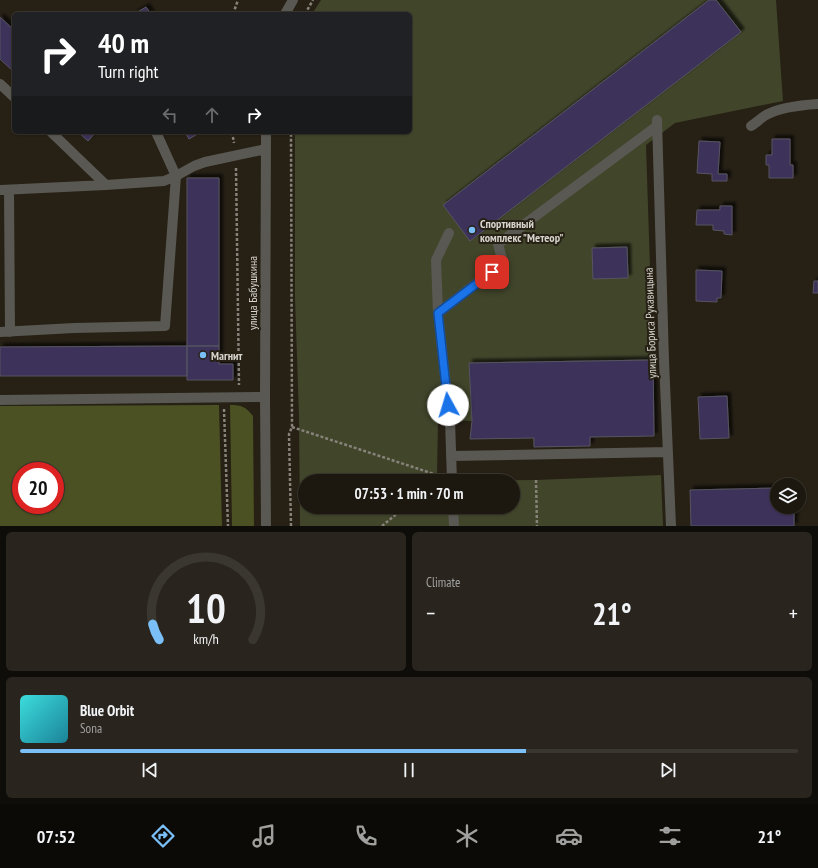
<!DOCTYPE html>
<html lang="en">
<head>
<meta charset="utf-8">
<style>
  :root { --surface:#1c1810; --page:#29251e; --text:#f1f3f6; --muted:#a0a09f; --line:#3a3730; --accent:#7abff8 }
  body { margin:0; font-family:"PT Sans Narrow",sans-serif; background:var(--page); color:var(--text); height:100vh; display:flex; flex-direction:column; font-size:15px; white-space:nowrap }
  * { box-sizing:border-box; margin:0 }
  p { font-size:13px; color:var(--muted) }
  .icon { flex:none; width:22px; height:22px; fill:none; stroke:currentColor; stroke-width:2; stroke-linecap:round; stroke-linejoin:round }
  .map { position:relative; height:526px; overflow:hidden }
  .side { display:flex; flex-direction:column; gap:6px; padding:6px; background:#0f0d09; flex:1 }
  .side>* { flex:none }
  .guide { position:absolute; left:12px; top:12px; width:400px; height:122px; border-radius:6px; box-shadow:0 1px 3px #0004,0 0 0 1px var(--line); background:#202124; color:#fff; overflow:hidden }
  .buttons { position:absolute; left:770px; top:478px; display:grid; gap:8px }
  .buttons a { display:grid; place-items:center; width:36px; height:36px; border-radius:50%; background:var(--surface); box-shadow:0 1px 3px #0004,0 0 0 1px var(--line); font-size:20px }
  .speed { position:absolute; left:12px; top:462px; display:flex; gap:8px; font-size:20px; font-weight:700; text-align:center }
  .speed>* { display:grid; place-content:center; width:52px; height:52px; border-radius:50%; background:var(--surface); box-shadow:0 1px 3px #0004,0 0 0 1px var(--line); line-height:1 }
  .speed .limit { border:6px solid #d22; background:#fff; color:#111 }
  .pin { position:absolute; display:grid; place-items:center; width:34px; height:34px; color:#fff; margin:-17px; border-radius:8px; box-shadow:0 2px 6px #0006 }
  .me { position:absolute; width:44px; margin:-22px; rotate:354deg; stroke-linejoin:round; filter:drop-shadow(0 0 3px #0008) }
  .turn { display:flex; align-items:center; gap:14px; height:84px; padding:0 20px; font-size:18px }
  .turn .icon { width:52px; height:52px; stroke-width:2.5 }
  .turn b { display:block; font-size:28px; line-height:34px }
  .lanes { display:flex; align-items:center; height:38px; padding:0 20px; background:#0003; justify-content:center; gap:20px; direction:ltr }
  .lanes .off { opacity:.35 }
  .big { font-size:30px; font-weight:700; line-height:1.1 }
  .side .widget { flex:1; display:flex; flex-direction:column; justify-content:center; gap:6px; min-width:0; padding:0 14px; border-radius:6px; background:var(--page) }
  .side .dial { align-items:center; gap:0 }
  .dial svg { height:104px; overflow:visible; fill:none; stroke:var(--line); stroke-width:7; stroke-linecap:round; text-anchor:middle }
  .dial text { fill:var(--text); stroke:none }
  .song { display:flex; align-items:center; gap:12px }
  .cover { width:48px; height:48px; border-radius:6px; background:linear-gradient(135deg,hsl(180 70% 55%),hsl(190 70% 35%)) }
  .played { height:4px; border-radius:2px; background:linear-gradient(90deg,var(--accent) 65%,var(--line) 65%) }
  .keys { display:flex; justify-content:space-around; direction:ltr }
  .heat { display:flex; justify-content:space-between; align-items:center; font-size:22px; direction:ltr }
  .side .tiles { flex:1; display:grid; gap:6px; grid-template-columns:1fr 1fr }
  .widget:last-child { grid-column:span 2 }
  .trip { position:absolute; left:298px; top:474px; width:222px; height:40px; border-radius:20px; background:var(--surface); box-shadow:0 1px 3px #0004,0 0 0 1px var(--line); font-weight:700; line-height:40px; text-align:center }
  .menu { display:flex; height:64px; justify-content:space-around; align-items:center; background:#0b0a06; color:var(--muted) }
  .menu .icon { width:28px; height:28px }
  .menu .active { color:var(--accent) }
  .menu b { font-size:18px; color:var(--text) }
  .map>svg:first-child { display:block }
  .green { fill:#41452a }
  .forest { fill:#4b5122; fill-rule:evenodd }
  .building { fill:#3c325a; stroke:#575461; filter:url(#shadow) }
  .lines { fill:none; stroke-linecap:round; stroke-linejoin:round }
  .path { stroke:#87837a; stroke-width:2.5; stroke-dasharray:3 2; stroke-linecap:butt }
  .minor { stroke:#5a5852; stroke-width:10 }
  .route-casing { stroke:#114b97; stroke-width:10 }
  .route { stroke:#1a73e8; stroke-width:7 }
  .poi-dot { fill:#7abff8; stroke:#262015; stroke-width:1.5 }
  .labels { text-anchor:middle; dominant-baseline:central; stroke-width:4; stroke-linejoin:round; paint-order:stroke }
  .poi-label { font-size:12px; font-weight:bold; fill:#d7d4cd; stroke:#262015; text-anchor:start }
  .street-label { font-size:12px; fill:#d7d4cd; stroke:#262015 }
</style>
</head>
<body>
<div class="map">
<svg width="818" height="526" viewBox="0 0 818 526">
  <defs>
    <filter id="shadow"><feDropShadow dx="3.5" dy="-3.5" stdDeviation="1" flood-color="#0009"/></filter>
  </defs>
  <rect width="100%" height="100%" fill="#262015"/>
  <!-- green -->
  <path class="green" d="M321,0H776L783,101L675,123L646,145L653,360L654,436L590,437V446L534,447L533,438L470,439L472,421L450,420L438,421L437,475L440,478V481H305V507H513V481H445L536,480L661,475L663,526H300L299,418L295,297V132H410V14H312Z"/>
  <!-- forest -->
  <path class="forest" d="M219,405L222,526H0V406ZM21,471H55V505H21Z
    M230,405C242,405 246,407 253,416L254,526H232Z"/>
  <!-- building -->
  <path class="building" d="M709,0H716L741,32L470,241L443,205Z
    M146,7L151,14H134Z
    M0,17L14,30V72L0,59Z
    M78,132H96L88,141Z
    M185,132H201L189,139Z
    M772,139H790V165H793V178H769V165H766V155H772Z
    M699,141L720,142L718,174H727V181H712V174L697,173Z
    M187,178H219V346H187Z
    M720,206H732V235L724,234V231L713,230V225H696L697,210H720Z
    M627,247L628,278L593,279L592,248Z
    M696,270L722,271L721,298H717V302L696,301Z
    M814,281H818V293H813Z
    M187,346V376H0V347Z
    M187,346H219V364H233V380H187Z
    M653,360L654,436L590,437V446L534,447V438L470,439L472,421L469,363Z
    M727,396L729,438L700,439L698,397Z
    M777,488V507H794V526H691L690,490Z"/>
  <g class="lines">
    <!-- path -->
    <path class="path" d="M233,14L238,0
      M305,14L313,0
      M232,132L234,143
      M236,168L239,385
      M224,409L228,526
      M292,427L437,475
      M536,480L537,526
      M291,526L289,434L292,427L291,132
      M382,526L405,507"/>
    <!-- minor -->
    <path class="minor" d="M285,14L293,0
      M0,84L14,97
      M657,120L664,360L671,526
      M751,126C756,123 761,118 766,115C781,107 801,105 818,104
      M51,132L106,185
      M266,132L265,397L266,526
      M0,190L106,185L164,181L176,176L194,166L205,162L266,149
      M9,190L10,332
      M449,233L436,260L438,313L450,420L452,481
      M438,313L503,263L498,244L657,126
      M0,332L74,328L165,326L176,176L156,132
      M0,400L265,397
      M451,456L668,452
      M453,507L454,526"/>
  </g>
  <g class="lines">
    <!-- route casing -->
    <g class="route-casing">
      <path id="route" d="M448,405L438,313L492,272"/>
    </g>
    <!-- route -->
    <use href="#route" class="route"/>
  </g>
  <!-- markers -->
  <g class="poi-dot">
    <circle cx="472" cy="230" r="4"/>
    <circle cx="203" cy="355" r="4"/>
  </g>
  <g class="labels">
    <!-- poi labels -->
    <g class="poi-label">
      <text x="480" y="223">Спортивный<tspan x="480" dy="14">комплекс "Метеор"</tspan></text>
      <text x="211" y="355">Магнит</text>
    </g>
    <!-- street labels -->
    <g class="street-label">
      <text transform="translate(252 293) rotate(-90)">улица Бабушкина</text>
      <text transform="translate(650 323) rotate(-92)">улица Бориса Рукавицына</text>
    </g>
  </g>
</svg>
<div class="buttons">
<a><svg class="icon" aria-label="layers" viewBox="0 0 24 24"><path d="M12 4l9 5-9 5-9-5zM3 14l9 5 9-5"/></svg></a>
</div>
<div class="speed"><div class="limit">20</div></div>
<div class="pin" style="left:492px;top:272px;background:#d93025"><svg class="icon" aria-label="arrive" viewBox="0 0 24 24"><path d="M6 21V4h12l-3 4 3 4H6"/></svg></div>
<svg class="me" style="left:448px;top:405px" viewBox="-20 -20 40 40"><circle r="19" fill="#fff"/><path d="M0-13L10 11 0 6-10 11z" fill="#1a73e8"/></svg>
<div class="trip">07:53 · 1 min · 70 m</div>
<div class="guide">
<div class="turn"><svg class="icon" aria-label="right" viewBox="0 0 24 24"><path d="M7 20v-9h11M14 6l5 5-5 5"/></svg><div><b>40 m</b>Turn right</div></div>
<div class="lanes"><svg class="icon off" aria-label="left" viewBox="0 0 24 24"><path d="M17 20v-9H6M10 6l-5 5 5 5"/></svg><svg class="icon off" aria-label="ahead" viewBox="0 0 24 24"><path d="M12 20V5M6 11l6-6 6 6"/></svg><svg class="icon" aria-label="right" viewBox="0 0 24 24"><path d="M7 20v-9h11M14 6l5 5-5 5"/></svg></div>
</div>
</div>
<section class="side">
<div class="tiles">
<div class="widget dial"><svg viewBox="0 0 100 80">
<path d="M14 69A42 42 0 1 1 86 69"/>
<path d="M14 69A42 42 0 0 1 9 57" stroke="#7abff8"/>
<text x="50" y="56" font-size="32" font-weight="700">10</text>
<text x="50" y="72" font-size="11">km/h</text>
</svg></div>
<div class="widget"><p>Climate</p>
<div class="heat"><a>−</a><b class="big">21°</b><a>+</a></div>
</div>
<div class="widget">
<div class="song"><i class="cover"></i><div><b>Blue Orbit</b><p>Sona</p></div></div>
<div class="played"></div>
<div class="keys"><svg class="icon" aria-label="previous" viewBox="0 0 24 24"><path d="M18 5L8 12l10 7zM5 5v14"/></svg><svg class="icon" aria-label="pause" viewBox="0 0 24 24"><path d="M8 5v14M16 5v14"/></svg><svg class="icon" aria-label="next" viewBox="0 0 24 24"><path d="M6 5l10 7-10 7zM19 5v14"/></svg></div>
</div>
</div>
</section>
<nav class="menu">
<b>07:52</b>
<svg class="icon active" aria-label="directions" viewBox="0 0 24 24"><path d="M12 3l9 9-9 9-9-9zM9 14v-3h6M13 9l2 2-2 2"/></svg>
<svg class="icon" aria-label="music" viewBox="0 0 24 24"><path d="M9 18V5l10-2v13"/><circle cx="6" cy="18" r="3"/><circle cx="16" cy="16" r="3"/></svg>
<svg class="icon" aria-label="phone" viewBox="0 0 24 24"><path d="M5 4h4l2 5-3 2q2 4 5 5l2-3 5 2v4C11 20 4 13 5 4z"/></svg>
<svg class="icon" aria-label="climate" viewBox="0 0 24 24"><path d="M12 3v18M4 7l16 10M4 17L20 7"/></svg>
<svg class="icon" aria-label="car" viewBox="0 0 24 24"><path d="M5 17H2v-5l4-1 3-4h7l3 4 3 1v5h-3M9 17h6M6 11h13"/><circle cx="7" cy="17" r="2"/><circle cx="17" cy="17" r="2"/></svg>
<svg class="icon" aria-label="filters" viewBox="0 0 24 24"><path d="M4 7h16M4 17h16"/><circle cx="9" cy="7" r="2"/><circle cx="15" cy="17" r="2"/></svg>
<b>21°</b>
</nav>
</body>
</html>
